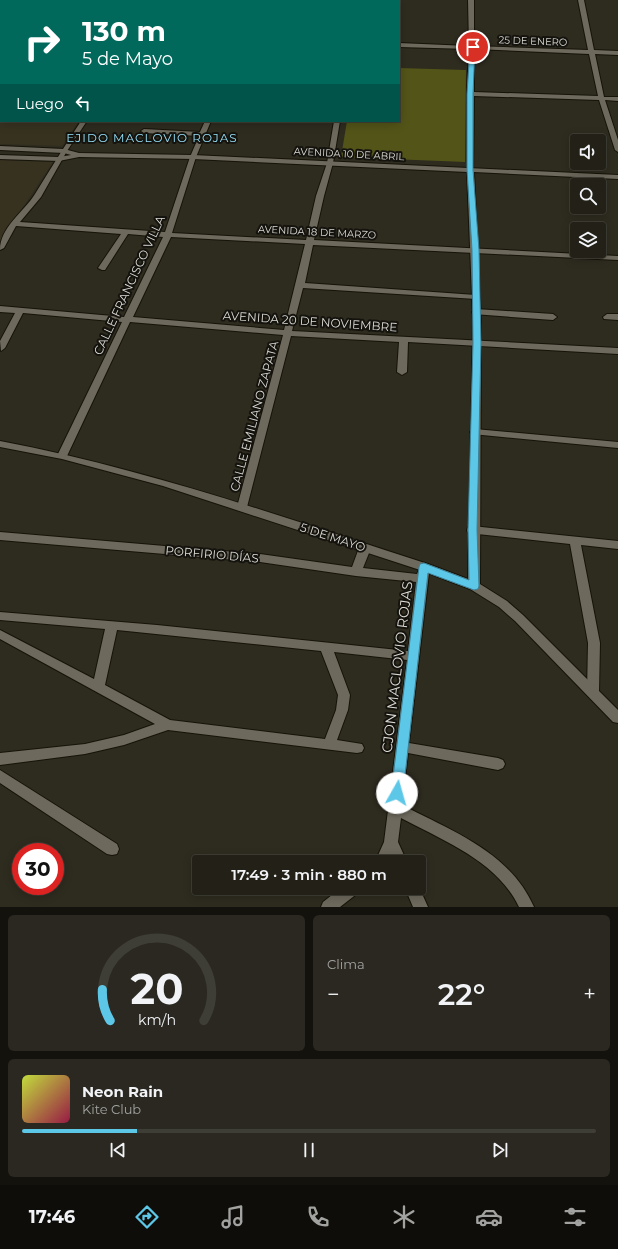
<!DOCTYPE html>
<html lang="es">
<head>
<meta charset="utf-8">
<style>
  :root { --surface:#222017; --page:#2a2820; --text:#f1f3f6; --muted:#a2a3a1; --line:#3f3e36; --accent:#5dc7e8 }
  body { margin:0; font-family:Montserrat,sans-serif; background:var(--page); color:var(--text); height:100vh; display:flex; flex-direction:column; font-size:15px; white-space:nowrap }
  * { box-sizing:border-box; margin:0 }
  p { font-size:13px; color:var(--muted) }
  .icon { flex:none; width:22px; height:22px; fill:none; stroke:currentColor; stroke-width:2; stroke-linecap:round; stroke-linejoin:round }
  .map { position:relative; height:907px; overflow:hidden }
  .side { display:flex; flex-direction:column; gap:8px; padding:8px; background:#13120d; flex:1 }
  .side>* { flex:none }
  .top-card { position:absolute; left:0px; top:0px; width:400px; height:122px; box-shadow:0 2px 10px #0003,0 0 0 1px var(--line); background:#00695c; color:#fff; overflow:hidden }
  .buttons { position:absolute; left:570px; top:134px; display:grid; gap:8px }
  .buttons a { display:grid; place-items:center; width:36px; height:36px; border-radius:4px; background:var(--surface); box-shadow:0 2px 10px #0003,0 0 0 1px var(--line); font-size:20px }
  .speed { position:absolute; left:12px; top:843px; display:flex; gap:8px; font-size:20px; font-weight:700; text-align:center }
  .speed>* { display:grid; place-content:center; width:52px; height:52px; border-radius:50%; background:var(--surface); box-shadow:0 2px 10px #0003,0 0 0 1px var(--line); line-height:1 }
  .speed .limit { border:6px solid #d22; background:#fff; color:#111 }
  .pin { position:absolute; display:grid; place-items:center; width:34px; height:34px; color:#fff; margin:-17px; border:2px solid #fff; border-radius:50%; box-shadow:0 1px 4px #0007 }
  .me { position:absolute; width:44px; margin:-22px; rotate:7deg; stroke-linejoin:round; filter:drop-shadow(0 0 3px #0008) }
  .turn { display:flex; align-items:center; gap:14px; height:84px; padding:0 16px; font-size:18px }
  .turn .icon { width:52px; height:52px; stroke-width:2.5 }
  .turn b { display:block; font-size:28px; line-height:34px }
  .then { display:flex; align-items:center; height:38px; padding:0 16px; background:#0003; gap:8px; font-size:15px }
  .big { font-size:30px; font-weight:600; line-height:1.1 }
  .side .tile { flex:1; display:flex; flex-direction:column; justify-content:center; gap:6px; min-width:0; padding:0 14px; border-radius:6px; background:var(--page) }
  .side .dial { align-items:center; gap:0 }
  .dial svg { height:104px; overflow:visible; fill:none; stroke:var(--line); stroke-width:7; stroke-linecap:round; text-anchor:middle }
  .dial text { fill:var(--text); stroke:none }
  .song { display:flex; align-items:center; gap:12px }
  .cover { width:48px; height:48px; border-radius:6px; background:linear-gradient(135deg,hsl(70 70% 55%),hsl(340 70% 35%)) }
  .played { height:4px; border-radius:2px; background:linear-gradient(90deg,var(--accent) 20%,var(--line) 20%) }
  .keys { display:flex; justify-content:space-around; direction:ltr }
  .heat { display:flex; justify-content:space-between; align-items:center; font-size:22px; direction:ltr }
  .side .tiles { flex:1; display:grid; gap:8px; grid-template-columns:1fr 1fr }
  .tile:last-child { grid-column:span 2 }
  .trip { position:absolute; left:192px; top:855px; width:234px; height:40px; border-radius:4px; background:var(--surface); box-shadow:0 2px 10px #0003,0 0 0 1px var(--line); font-weight:600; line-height:40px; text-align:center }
  .dock { display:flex; height:64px; justify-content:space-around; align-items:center; background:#0e0d09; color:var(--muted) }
  .dock .icon { width:28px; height:28px }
  .dock .selected { color:var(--accent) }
  .dock b { font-size:18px; color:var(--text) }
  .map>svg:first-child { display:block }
  .built { fill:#373220 }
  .green { fill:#525418 }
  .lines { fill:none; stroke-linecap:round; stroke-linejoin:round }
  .minor-casing { stroke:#161309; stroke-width:2 }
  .tertiary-casing { stroke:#161309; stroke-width:2 }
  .minor { fill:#6d695c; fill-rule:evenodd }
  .tertiary { fill:#6d695c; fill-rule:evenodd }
  .route { fill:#5dc7e8; stroke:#3c8197 }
  .labels { text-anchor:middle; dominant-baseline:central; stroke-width:4; stroke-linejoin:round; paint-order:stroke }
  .far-street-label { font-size:10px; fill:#dedcd5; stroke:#15130e }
  .far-quarter-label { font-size:12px; letter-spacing:1px; fill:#96dff7; stroke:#15130e }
  .street-label { font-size:12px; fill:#dedcd5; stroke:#15130e }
  .near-street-label { font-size:14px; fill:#dedcd5; stroke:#15130e }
</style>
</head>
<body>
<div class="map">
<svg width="618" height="907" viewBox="0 0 618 907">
  <rect width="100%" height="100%" fill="#2e2b1f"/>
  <!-- built -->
  <path class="built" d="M0,0H158L1,1V121H79L62,146L0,144Z
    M0,160L53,162L0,242Z"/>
  <!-- green -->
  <path class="green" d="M399,68L466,70L465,162L341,157L347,121H399Z"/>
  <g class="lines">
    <!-- minor casing -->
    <g class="minor-casing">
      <path id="minor" d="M253,0H259L252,1Z
        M359,0H365V1H359Z
        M468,0H474V46L588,50L578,0H584L594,50L618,51V55L595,54L604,97H618V101L605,100L618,140V152L615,150L599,100L474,96L473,170L468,171L467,94L469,49L399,47V43L469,46ZM474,49L589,54L598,96L474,92Z
        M81,121H87L67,151L41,197L20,222L165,232L190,157L199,136L144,133L141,131L144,129L200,132L205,121H211L196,157L172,233L306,240L316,196L327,163L334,121H340L333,163L324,196L314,240L618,256V260L313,245L305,283L476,295L480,297L476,299L303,288L292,331L618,348V354L408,342L407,372L402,375L397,372L399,342L291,336L247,507L246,509H238L237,507L283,335L130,322L67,456L66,458H58L57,456L122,322L23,313L5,348L1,351L0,341L15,313L0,312V306L124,317L163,237L128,234L105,270H102L98,268L121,234L16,226L4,248L0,250C0,227 23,213 35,194C50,170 65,145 81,121ZM171,237L305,244L284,330L133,317Z
        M476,309L553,314L557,317L553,320L473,314L472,312Z
        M607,314H618V320L604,319L603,317Z
        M475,429L618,442V448L472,434L470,432Z
        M472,526L618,541V549L581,545L600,643L599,692L597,696L593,697L589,696L587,692L588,643L570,544L468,533L467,530L468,527Z
        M0,532L260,554L352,567L359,548L361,545H369L371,548L363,568L417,574L419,570H427L429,573L409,743L498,758L503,760L505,764L503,768L498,770L408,753L402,805C452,831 510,852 534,907H519C497,861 444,841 401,818L398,842L407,862H393L391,858L389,862H375L384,842L407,660L334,652L350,695L348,710L337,740L362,744L364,748L362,752L357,753L168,730L124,745L85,754L0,765V753L85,744L124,735L155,724L0,639V630L94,679L105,629L0,620V612L157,625L408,651L416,582L356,576L260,562L0,540ZM117,630L321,651L338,695L336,710L325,739L170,720L105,685Z
        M0,770L117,844L119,849L117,854L112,855L107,854L0,783Z
        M419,887L428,907H413L405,888Z
        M341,888H360L358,893L340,907H321L323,902Z"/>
    </g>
    <!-- tertiary casing -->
    <g class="tertiary-casing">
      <path id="tertiary" d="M0,146L64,149L79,153L193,155L618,175V179L474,172L481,321L480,584L507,601L523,615L618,710V723L613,722L515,621L499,607L470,589L420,570L163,486L62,459L0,447V441C147,469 286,518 428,564L468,579L473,321L467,172L193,159L79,157L59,161L0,159V155L59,157L71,155L64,153L0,150Z"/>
    </g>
    <!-- minor -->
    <use href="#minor" class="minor"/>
    <!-- tertiary -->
    <use href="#tertiary" class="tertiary"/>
  </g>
  <!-- route -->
  <path class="route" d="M473,46L475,47L473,94V170L479,250L481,343L477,530L479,586L478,589L474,590L428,573L403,793L402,797L397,798L393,797L391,793L419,567L420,564L424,563L469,580L468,530L473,343L472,250L467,170V94L470,47Z"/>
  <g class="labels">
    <!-- far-street labels -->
    <g class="far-street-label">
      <text transform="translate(533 41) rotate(2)">25 DE ENERO</text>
      <text transform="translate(349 154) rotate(3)">AVENIDA 10 DE ABRIL</text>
      <text transform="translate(317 232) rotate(3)">AVENIDA 18 DE MARZO</text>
    </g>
    <!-- far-quarter labels -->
    <g class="far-quarter-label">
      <text x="152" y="137">EJIDO MACLOVIO ROJAS</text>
    </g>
    <!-- street labels -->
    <g class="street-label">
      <text transform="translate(129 285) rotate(-65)">CALLE FRANCISCO VILLA</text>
      <text transform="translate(310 321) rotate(4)">AVENIDA 20 DE NOVIEMBRE</text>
      <text transform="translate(254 416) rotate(-75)">CALLE EMILIANO ZAPATA</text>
      <text transform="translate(333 537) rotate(18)">5 DE MAYO</text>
      <text transform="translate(212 554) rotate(5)">PORFIRIO DÍAS</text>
    </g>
    <!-- near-street labels -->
    <g class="near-street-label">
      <text transform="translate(397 667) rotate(-83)">CJON MACLOVIO ROJAS</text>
    </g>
  </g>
</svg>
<div class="buttons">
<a><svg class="icon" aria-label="sound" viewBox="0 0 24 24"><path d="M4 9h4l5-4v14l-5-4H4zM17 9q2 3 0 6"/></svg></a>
<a><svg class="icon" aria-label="search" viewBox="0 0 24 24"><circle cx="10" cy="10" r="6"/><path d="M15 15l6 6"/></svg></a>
<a><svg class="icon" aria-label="layers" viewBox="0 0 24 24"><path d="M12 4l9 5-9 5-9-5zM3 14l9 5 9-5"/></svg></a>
</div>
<div class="speed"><div class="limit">30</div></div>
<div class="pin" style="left:473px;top:47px;background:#d93025"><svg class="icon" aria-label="arrive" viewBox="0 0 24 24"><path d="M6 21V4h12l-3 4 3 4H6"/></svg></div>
<svg class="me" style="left:397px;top:793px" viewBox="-20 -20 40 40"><circle r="19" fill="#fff"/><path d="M0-13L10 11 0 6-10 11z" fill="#5dc7e8"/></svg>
<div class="trip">17:49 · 3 min · 880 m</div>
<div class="top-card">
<div class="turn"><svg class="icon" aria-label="right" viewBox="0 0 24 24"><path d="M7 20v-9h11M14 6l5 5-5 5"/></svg><div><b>130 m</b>5 de Mayo</div></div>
<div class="then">Luego<svg class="icon" aria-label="left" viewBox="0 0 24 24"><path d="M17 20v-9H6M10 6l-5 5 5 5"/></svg></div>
</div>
</div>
<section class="side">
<div class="tiles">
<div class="tile dial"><svg viewBox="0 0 100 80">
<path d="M14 69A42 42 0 1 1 86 69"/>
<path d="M14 69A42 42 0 0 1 8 45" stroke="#5dc7e8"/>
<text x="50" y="56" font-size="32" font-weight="700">20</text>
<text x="50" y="72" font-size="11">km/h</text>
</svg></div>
<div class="tile"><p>Clima</p>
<div class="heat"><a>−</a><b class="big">22°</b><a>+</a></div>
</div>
<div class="tile">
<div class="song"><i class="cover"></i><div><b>Neon Rain</b><p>Kite Club</p></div></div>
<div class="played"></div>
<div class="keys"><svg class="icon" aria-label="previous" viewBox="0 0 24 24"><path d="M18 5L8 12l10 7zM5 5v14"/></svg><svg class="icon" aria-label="pause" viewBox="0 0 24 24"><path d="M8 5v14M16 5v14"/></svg><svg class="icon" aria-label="next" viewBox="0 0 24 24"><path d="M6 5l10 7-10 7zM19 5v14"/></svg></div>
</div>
</div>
</section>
<nav class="dock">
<b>17:46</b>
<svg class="icon selected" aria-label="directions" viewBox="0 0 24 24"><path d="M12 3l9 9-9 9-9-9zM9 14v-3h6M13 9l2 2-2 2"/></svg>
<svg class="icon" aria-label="music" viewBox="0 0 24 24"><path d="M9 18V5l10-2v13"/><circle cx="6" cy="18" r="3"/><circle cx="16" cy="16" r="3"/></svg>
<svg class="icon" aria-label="phone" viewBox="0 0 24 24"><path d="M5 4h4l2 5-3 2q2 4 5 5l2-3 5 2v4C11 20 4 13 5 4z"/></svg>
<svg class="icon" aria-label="climate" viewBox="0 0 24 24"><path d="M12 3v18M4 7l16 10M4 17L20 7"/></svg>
<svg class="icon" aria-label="car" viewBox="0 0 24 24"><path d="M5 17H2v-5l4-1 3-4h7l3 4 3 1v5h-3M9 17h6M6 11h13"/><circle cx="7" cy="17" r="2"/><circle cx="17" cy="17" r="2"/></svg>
<svg class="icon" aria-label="filters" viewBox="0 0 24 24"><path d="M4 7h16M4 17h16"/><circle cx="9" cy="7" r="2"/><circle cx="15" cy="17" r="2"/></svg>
</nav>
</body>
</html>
